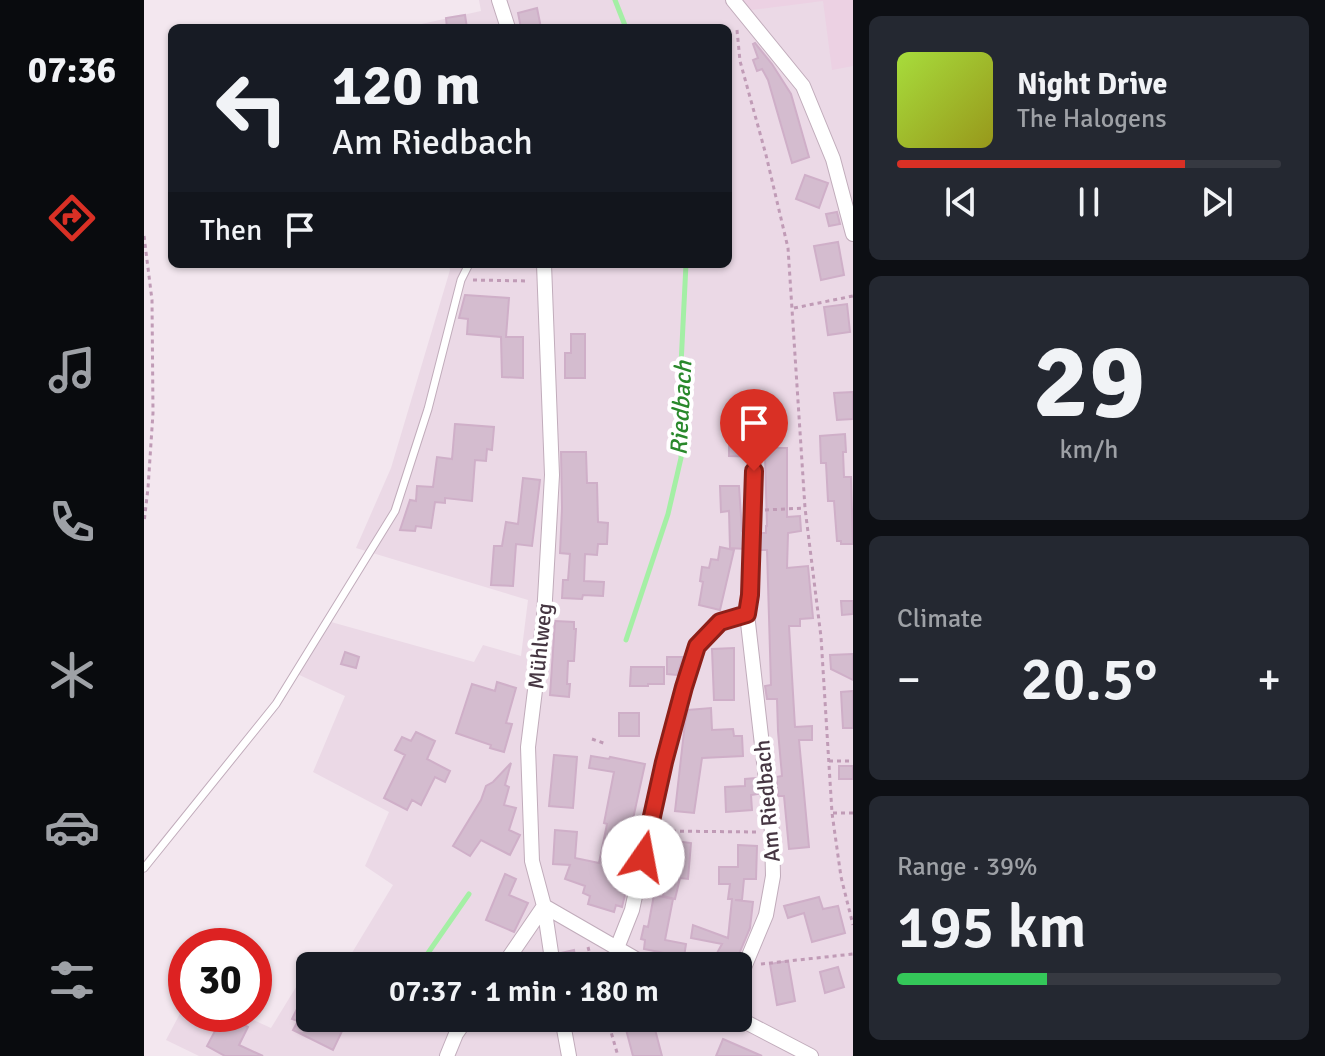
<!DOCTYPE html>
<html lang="en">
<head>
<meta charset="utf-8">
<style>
  :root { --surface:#171b24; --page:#242831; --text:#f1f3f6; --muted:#9ea1a6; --line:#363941; --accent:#d93025 }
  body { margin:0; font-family:Signika,sans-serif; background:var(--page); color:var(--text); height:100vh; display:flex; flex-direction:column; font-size:30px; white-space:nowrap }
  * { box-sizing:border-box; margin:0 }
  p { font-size:26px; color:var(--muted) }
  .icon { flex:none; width:44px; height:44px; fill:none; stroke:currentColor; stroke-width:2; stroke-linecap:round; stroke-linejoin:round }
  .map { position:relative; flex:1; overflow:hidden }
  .sheet { display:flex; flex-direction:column; gap:16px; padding:16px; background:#0d0f14; width:472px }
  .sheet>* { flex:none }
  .banner { position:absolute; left:24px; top:24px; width:564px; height:244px; border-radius:12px; box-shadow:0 2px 6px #0004; background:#171b24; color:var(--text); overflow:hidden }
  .speed { position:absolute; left:24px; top:928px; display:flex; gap:16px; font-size:40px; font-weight:700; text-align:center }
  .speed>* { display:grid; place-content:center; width:104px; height:104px; border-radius:50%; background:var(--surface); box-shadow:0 2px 6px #0004; line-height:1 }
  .speed .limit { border:12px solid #d22; background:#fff; color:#111 }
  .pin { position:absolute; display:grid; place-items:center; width:68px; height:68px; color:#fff; margin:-82px -34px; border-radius:50% 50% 50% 0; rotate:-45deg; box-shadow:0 0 8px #0007 }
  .pin .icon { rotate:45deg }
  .me { position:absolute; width:88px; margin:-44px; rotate:12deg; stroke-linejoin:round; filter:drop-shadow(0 0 6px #0008) }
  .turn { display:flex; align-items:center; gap:28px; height:168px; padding:0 32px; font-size:36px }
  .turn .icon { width:104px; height:104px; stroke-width:2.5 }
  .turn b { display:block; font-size:56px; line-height:68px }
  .then { display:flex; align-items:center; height:76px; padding:0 32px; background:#0003; gap:16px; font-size:30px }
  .big { font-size:60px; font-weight:600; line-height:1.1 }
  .sheet .tile { flex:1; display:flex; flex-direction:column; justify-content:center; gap:12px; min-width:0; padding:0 28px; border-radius:12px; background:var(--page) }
  .sheet .dial { align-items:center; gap:0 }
  .dial b { font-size:104px; line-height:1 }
  .song { display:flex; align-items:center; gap:24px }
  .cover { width:96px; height:96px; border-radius:12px; background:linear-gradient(135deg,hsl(80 70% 55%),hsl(60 70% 35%)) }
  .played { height:8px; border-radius:4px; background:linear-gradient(90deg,var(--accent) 75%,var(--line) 75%) }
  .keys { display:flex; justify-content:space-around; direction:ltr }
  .heat { display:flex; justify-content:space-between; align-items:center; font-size:44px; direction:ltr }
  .charge { height:12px; border-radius:6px; background:linear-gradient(90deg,#34c759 39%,var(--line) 0) }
  .trip { position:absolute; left:152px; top:952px; width:456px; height:80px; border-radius:12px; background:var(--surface); box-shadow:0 2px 6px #0004; font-weight:600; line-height:80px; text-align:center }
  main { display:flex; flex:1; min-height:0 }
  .dock { display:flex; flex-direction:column; width:144px; justify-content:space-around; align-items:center; background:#090b0e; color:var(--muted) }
  .dock .icon { width:56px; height:56px }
  .dock .selected { color:var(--accent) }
  .dock b { font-size:36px; color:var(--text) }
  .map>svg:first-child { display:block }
  .residential { fill:#ebd9e6 }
  .education { fill:#ecd1e3 }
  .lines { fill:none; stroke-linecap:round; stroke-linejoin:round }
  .stream { stroke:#a4efa5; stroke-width:5 }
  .building { fill:#d4bccf; stroke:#cfafc8; stroke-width:2 }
  .lane-casing { stroke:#c1acbb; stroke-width:9 }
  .street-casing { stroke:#c1acbb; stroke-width:16 }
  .path { stroke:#c09bb6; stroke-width:3; stroke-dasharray:4 4; stroke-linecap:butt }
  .lane { stroke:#fff; stroke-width:7 }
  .street { stroke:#fff; stroke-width:14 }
  .route-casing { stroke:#8d1f18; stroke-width:20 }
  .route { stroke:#d93025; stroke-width:14 }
  .labels { text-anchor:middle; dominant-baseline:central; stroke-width:8; stroke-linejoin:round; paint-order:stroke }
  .street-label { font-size:22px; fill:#463642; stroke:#fff }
  .water-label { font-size:24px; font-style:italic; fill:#29882b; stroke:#fff }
</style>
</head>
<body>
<main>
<nav class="dock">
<b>07:36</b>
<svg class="icon selected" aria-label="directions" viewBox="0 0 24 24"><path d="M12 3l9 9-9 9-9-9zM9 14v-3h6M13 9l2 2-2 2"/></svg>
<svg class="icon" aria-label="music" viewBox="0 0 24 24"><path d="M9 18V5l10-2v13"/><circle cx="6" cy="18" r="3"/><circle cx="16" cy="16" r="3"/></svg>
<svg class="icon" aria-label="phone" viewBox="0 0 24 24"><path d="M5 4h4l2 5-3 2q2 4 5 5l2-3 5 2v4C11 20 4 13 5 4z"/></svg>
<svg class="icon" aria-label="climate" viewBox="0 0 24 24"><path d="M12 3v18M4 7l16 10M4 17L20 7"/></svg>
<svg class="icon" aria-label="car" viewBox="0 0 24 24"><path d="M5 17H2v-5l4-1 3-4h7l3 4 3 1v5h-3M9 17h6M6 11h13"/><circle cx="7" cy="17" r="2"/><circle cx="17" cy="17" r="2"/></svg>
<svg class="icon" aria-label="filters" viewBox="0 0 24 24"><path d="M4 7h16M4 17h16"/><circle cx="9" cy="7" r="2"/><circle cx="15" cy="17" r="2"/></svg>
</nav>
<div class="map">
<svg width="709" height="1056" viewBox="0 0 709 1056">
  <rect width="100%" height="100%" fill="#f3e7ef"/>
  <!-- residential -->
  <path class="residential" d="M335,0H709V1056H55L22,1040L42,1002V1014H96L127,1028L157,979L166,983V1018H594V966H200L249,885L221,866L245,812L169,772L201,696L149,672L180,620L330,662L339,645L377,656L384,600L212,548L247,468L306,270L305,264H584V28H259L337,11Z"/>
  <!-- education -->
  <path class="education" d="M597,0H709V66L688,70L679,1L607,10Z"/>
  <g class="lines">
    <!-- stream -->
    <path class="stream" d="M471,0L482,28
      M482,640L524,514L537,458L535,405L542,264
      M275,966L325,894
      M238,1020L239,1018"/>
  </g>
  <!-- building -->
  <path class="building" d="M393,8L397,28H377L374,13Z
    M321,15L323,28H303L302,18Z
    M611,43L628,64L647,94L665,157L648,163L624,80L618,69L613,71L609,60L614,58L609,44Z
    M661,175L684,183L675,208L652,199Z
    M693,212L696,224L685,226L682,214Z
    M694,242L700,275L677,280L670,246Z
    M321,295L365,298L362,337H379V378L358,377L357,337L323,334L324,319L315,318Z
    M703,304L706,332L684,335L680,307Z
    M427,334H441V378H421V353H427Z
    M709,392V419L693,420L690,393Z
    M593,407L623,408V448H643V517L656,516L657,531L644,533L643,568L664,566L669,618L656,619V626H645L651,727L668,726V740H655L665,847L645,849L640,796H634L632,777L638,776L634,731L633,699H623L621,686L627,685L623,550H614L615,533H622V526H623L621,457L585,456V429H592Z
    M311,424L350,427L348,450L343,449L342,461L331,460L328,501L301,498V503L291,502L287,528L272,526L271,531L256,530L266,500L272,501L273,486L289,487L293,457L308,459Z
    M701,434L702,452H699L700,477H707L709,544H697V541H693L690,501H684L682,463H677L676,436Z
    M417,452H442L443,483H453L454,522L464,523L463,544H454L453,555L441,554L440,581L460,582L459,596L439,595L438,599L418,598L419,580H424L426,554L416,553L418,508Z
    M379,478L396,480L388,546L372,544L369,586L347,585L350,546H358L362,522L374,524Z
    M576,486H595L598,531H602L601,549L586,548L585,511L577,512Z
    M576,547L590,550L576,610L555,605L559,582L556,581L558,567L565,568L567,559L574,560Z
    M697,601H709V614L698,615Z
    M411,621L430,622V629H432L430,661H424L423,684H426L425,697L406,695Z
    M590,648V700H570L568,649Z
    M201,652L215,657L212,668L197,664Z
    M709,654V680L687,669L686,655Z
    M523,657H539L533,675L523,674Z
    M487,667H520V684H504V686H486Z
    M353,682L372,688L362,723L368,724L360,752L346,748L347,745L312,733L328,684L351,691Z
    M709,691V728H699L697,692Z
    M567,708L568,730L589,729L590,736H598L599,756L558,758L550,813L531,811L541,723L544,710Z
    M475,713H495V736H475Z
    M272,732L291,741L283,759L306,771L301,782L291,777L277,805L268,800L263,810L240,798L261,755L251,750L258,737L267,741Z
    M410,755L433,757L429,808L405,806Z
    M447,756L465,759L466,757L501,764L487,828L490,829L476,889L482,891L478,907L472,905L470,912L444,904L446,896L439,893L441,886L421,879L426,865L409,864L411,830L433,832L431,858L455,863L463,824L460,823L470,772L445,768Z
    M367,763L361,785L365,787L360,805L372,808L365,830L376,835L366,855L337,840L326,856L309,846L337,800L342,786L349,782Z
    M695,766H709V779H695Z
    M612,778L614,794L607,795L608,810L582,812L581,787L601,786V779Z
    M524,840L547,843L544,879L536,878L531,899L519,896L524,872L520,871Z
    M594,845L613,846L612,879H600L598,900H591L609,902L606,928L590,966H566L578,944L547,938L549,925L584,938L588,899H584L586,884H575V867H594Z
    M361,874L372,879L365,895L384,903L370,932L342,920Z
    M510,895L529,899L521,940L542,944L540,957L500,949L501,940L497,939L500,926L504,927Z
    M675,897L679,909L694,906L701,933L668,942L660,913L644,918L640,906Z
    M430,950L432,963L419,965L417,953Z
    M644,961L651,1001L633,1005L626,964Z
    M694,967L700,987L681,993L676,972Z
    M166,983V1018H188L201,1025L189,1050L149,1030L154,1021L148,1019Z
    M80,1014L104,1027L95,1045L119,1056H81L63,1046Z
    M479,1018H508L518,1056H489Z
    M579,1039L618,1056H572Z"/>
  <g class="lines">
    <!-- lane casing -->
    <g class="lane-casing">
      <path id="lane" d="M603,614L606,595L610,471
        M0,868L132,704L251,511L284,409L317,280L325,264"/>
    </g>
    <!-- street casing -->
    <g class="street-casing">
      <path id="street" d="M355,0L364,28
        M589,0L659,86L689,159L709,234
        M400,264L408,475L400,617L384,747L388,861L400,906L409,966
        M400,906L504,966
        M473,948L488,910L520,762L540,687L553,646L576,622L603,614L628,832L629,876L622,915L594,982
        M359,966L400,906
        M418,1018L425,1056
        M594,1018L667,1056
        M303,1056L312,1034L323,1018"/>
    </g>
    <!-- path -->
    <path class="path" d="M593,30L596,61L622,155L644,248L661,508L677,637L688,813L697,877L709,925
      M0,236L8,300L9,413L4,488L0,523
      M329,280L385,281
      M650,308L709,296
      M621,510L661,508
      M448,739L462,744
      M685,761H709
      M689,813H709
      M520,831L612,832
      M444,947L449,966
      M617,964L709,954
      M463,1018L474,1056"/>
    <!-- lane -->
    <use href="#lane" class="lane"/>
    <!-- street -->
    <use href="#street" class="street"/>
  </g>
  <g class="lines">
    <!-- route casing -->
    <g class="route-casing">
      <path id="route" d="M499,857L520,762L540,687L553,646L576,622L603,614L606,595L610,471"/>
    </g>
    <!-- route -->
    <use href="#route" class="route"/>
  </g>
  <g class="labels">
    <!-- street labels -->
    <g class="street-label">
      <text transform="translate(396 646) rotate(-84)">Mühlweg</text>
      <text transform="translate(623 801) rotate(-95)">Am Riedbach</text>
    </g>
    <!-- water labels -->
    <g class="water-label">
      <text transform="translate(537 408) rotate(-87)">Riedbach</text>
    </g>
  </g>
</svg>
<div class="speed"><div class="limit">30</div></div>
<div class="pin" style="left:610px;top:471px;background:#d93025"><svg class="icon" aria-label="arrive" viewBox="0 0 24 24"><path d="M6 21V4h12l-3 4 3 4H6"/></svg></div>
<svg class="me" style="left:499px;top:857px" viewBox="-20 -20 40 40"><circle r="19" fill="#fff"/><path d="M0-13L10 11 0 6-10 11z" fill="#d93025"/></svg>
<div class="trip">07:37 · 1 min · 180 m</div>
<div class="banner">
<div class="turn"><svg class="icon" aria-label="left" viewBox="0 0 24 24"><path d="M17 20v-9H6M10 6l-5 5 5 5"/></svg><div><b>120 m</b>Am Riedbach</div></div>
<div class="then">Then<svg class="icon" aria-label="arrive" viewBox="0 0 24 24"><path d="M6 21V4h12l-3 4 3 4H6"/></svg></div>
</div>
</div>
<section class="sheet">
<div class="tile">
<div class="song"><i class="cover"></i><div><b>Night Drive</b><p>The Halogens</p></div></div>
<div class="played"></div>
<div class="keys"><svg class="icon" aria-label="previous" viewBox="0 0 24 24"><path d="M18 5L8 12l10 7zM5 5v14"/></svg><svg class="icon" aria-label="pause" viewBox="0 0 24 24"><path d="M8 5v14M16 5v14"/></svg><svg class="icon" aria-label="next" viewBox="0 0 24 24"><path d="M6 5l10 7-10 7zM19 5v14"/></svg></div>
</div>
<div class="tile dial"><b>29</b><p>km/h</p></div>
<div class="tile"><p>Climate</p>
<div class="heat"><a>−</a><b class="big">20.5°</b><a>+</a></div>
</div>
<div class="tile"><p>Range · 39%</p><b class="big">195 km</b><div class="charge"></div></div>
</section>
</main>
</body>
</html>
